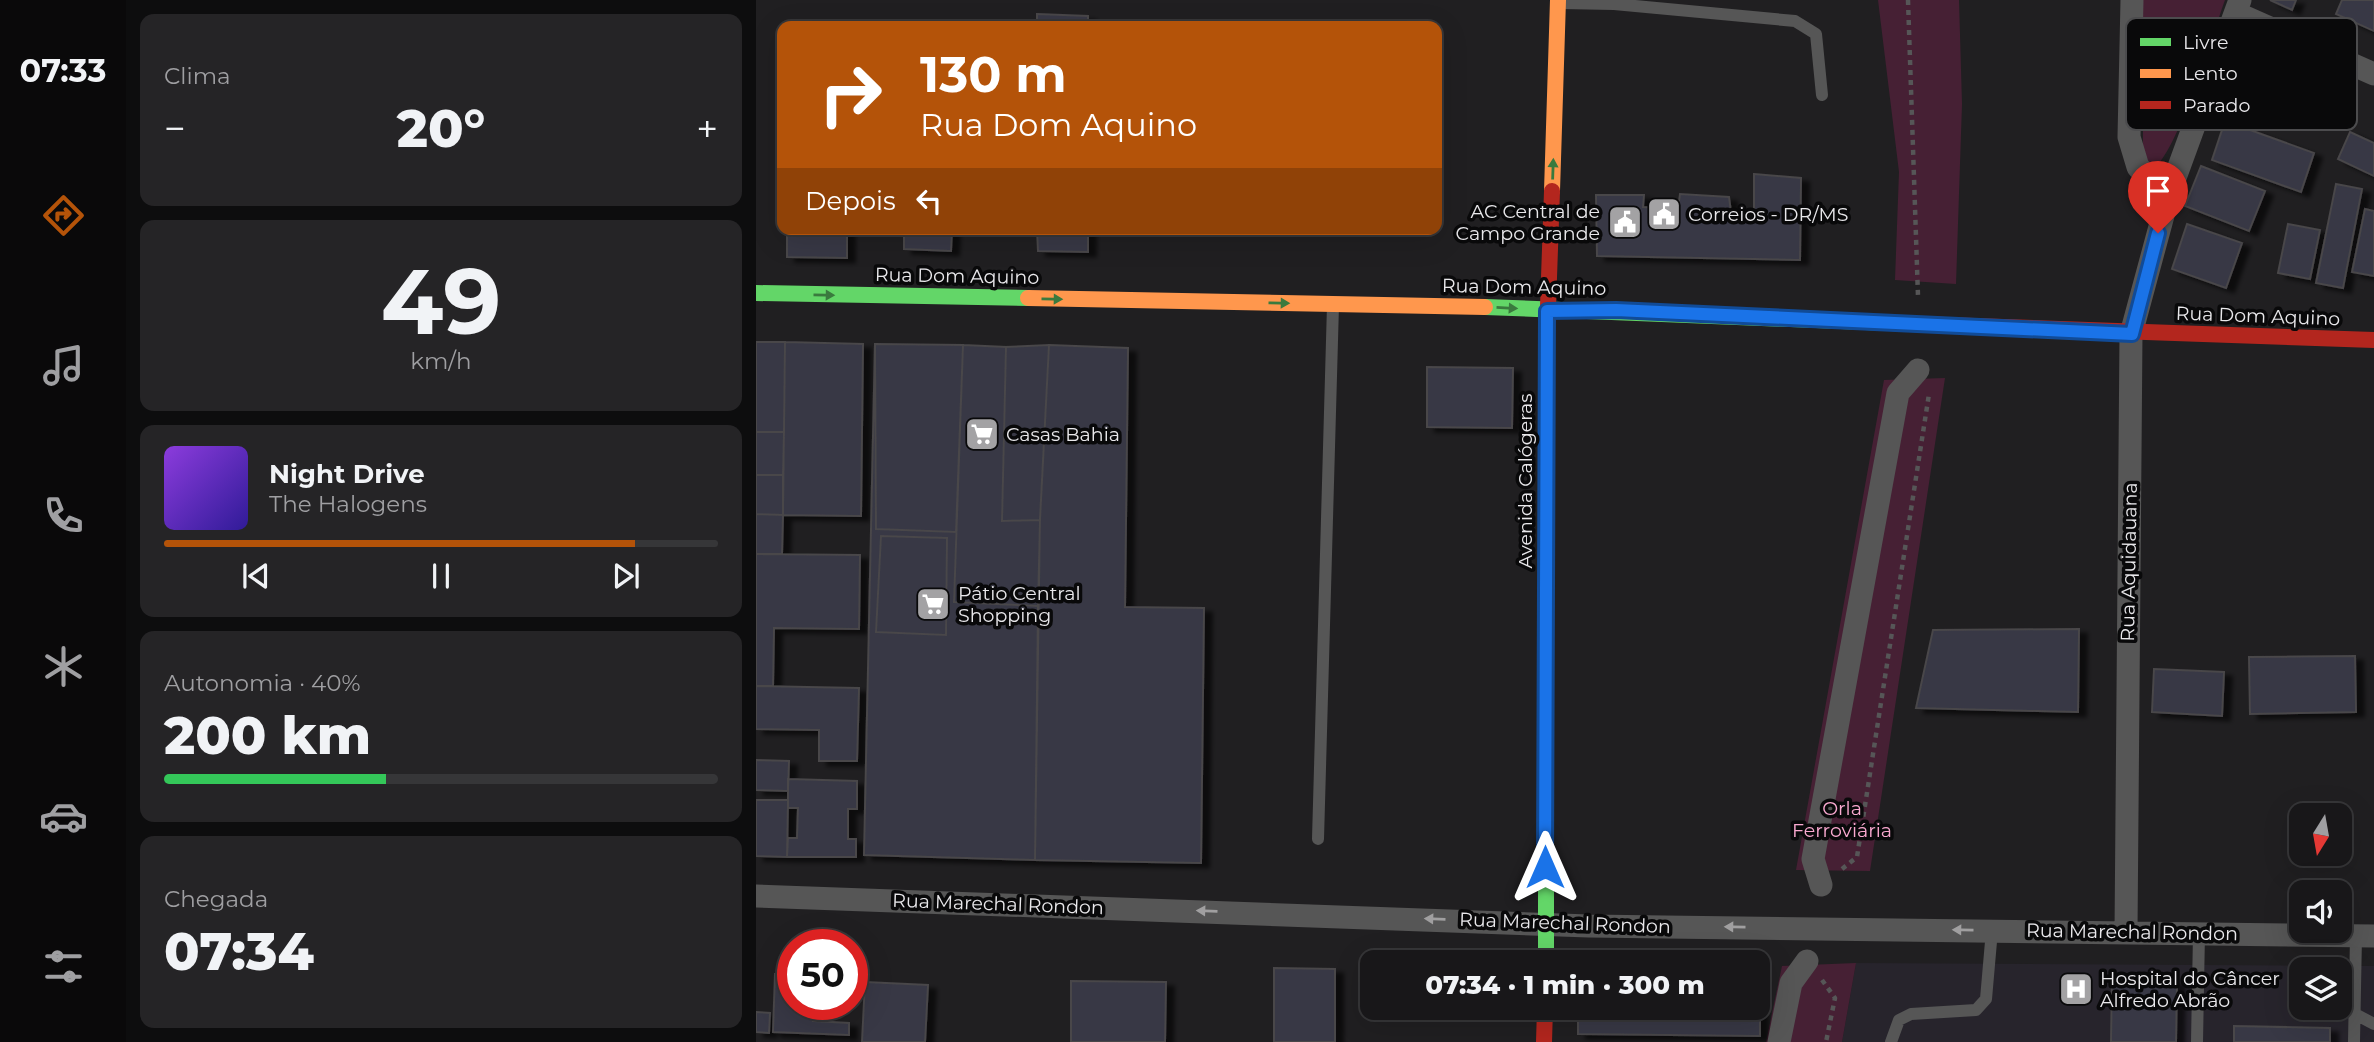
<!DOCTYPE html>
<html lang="pt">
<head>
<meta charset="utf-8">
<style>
  :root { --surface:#181719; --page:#252426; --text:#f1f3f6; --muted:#9f9fa2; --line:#363638; --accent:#b45309 }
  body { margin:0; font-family:Montserrat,sans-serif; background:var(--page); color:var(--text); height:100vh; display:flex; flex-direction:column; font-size:26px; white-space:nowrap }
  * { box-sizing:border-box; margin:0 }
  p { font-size:23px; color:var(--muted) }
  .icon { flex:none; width:38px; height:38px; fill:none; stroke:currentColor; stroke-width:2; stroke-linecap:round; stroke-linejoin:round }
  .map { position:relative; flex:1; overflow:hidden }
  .panel { display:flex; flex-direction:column; gap:14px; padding:14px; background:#0d0d0e; width:630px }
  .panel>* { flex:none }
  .guide { position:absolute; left:21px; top:21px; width:665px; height:214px; border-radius:14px; box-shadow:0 7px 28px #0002,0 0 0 2px var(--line); background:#b45309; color:#fff; overflow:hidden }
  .needle { width:46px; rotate:191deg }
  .tools { position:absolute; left:1533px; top:803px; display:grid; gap:14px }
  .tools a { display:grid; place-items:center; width:63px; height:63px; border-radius:14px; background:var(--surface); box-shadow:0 7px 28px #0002,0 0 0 2px var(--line); font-size:35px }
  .speed { position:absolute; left:21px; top:929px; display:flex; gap:14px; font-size:35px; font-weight:700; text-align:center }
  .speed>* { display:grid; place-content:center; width:91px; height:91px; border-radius:50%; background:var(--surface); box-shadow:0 7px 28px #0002,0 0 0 2px var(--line); line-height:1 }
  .speed .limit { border:10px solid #d22; background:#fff; color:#111 }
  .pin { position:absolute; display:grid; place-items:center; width:60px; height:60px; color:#fff; margin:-72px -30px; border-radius:50% 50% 50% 0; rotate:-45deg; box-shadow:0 0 7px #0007 }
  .pin .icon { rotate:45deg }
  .me { position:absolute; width:77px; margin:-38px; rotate:0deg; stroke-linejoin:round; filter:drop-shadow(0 0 5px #0008) }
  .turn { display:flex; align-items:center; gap:24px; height:147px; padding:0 28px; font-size:32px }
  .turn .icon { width:91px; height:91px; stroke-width:2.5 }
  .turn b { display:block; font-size:49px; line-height:60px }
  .then { display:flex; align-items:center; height:66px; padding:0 28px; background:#0003; gap:14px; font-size:26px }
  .big { font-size:52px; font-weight:800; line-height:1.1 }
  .panel .card { flex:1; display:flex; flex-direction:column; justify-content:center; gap:10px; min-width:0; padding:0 24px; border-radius:14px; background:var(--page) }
  .panel .dial { align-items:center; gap:0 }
  .dial b { font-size:91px; line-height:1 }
  .song { display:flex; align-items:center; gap:21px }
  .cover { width:84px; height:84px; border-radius:10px; background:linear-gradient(135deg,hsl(270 70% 55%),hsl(250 70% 35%)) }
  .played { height:7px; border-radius:4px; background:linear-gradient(90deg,var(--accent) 85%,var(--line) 85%) }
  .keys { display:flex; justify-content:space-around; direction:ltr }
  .heat { display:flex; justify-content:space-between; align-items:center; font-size:38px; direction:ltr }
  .charge { height:10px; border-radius:5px; background:linear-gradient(90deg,#34c759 40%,var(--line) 0) }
  .trip { position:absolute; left:604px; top:950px; width:410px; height:70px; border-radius:14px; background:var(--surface); box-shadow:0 7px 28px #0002,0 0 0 2px var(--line); font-weight:800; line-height:70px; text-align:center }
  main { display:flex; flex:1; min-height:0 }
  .tabs { display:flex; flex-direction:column; width:126px; justify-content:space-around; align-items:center; background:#0a090a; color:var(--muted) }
  .tabs .icon { width:49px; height:49px }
  .tabs .selected { color:var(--accent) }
  .tabs b { font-size:32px; color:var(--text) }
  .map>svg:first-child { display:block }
  .built { fill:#27242c; fill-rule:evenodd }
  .green { fill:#462034 }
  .building { fill:#373845; stroke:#484649; stroke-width:2; filter:url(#shadow) }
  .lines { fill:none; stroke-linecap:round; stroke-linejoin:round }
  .path { stroke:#565657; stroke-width:4.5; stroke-dasharray:5 5; stroke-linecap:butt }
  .lane { stroke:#565656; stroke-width:12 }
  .street { stroke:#565656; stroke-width:23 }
  .fast { stroke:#63d668; stroke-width:16 }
  .slow { stroke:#ff974d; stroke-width:16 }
  .jam { stroke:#b3261e; stroke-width:16 }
  .oneway { fill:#3a7a3e }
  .oneway2 { fill:#a09fa0 }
  .route-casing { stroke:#114b97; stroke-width:18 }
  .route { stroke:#1a73e8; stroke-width:12 }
  .labels { text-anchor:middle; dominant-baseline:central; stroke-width:7; stroke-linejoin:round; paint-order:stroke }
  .poi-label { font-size:19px; fill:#e9e8eb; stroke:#09090a; text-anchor:start }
  .street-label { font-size:19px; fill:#e9e8eb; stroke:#09090a }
  .park-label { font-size:19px; fill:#faa9d0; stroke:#09090a }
  .key { fill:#09090a; stroke:#4c4c4e; stroke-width:2 }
  .key-label { font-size:19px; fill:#e9e8eb }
</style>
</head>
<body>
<main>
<nav class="tabs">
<b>07:33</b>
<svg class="icon selected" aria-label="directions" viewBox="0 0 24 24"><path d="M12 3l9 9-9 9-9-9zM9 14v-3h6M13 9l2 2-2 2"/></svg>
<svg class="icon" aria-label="music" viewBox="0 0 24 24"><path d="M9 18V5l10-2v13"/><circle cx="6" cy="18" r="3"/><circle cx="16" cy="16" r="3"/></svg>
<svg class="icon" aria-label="phone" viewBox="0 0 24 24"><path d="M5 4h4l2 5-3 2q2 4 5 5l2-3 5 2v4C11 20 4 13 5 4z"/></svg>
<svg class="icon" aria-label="climate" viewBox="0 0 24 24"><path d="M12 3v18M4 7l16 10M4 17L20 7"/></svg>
<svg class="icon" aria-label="car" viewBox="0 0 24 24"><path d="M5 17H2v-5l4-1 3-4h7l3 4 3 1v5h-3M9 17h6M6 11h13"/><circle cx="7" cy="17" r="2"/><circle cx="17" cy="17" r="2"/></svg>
<svg class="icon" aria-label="filters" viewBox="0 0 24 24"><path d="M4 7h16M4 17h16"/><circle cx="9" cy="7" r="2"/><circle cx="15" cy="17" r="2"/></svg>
</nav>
<section class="panel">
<div class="card"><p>Clima</p>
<div class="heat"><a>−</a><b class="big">20°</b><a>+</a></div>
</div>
<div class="card dial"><b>49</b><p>km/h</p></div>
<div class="card">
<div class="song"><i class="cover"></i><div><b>Night Drive</b><p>The Halogens</p></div></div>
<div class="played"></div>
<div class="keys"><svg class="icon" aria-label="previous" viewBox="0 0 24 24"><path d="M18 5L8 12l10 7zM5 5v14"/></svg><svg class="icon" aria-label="pause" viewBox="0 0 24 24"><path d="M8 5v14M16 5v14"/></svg><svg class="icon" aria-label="next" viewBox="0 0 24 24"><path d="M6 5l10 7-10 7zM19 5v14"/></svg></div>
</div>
<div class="card"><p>Autonomia · 40%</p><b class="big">200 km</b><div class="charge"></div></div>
<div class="card"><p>Chegada</p><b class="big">07:34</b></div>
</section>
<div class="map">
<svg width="1618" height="1042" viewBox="0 0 1618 1042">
  <defs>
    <filter id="shadow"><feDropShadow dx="8" dy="4.5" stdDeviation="2" flood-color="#0009"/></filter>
  </defs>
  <rect width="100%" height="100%" fill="#201f21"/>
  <!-- built -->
  <path class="built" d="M1100,963L1618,966V1042H1086ZM1545,970H1584V1008H1545Z"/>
  <!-- green -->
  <path class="green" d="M1122,0H1203L1206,104L1200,284L1139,280L1143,172Z
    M1387,0H1469C1456,35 1422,153 1396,170L1387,167Z
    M1189,378L1114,871L1040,870L1128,380Z
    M1100,963L1086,1042H1010L1026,966Z"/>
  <!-- building -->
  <path class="building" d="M1514,0H1540L1536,10Z
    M1586,0H1618V31L1580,14Z
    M281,14L332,16V26H281Z
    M1469,121L1558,153L1545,192L1456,160Z
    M1594,132L1618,143V176L1582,159Z
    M1445,166L1509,191L1493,231L1429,206Z
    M998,174L1045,178L1044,260L841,256L840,195H888L887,207L922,209L924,194L973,197L976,220H998Z
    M1580,184L1606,189L1587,288L1560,283Z
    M1609,209L1618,211V276L1596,272Z
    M1431,224L1486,243L1470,288L1416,269Z
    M1532,224L1564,230L1554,279L1522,273Z
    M31,229H91V258L31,257Z
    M148,229H196L195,251L148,249Z
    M281,229H332V252L282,251Z
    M0,342H29L28,432H0Z
    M29,342L107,344L105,516L27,515Z
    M119,344L207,345L198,602L282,606L279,860L108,855Z
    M119,344L207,345L200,532L120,529Z
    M207,345L250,347L246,521L284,520L282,606L198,602Z
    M293,345L372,348L369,607L448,608L445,863L279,860L284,518Z
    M293,345L284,520L246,521L250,347Z
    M671,367L757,368L756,428L671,427Z
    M0,432H28L27,475H0Z
    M0,475H27V515L0,514Z
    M0,514L27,515L26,554H0Z
    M125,536L191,538L190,635L120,632Z
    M0,554L104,555L103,629L18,628L17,686H0Z
    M1323,629L1322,712L1160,708L1177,630Z
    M1599,656L1600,712L1494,714L1493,657Z
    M1398,669L1468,672L1466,716L1396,712Z
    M0,686L103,688L101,761H63V730L0,729Z
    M0,760L33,761L32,791L0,790Z
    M32,779L101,781V809H92V839H100V857H31L32,838H41L42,808H32Z
    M0,800H32L31,857L0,856Z
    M518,968L579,969V1042H518Z
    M19,974L37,975V1004H58L57,1021L93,1023V1035L17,1032Z
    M1001,978H1004V1036L822,1034V1008H1001Z
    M1356,979L1421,980L1420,1042H1355Z
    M315,981L410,982L409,1042H315Z
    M109,982L172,985L169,1042H106Z
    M0,1012L14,1013L13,1033L0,1032Z
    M1478,1026L1574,1028V1042H1478Z"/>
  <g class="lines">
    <!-- path -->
    <path class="path" d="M1152,0L1162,296
      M1086,869L1101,857L1173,394
      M1066,980L1079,998L1070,1042"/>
    <!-- lane -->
    <path class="lane" d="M805,3L858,4L1039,21L1060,34L1066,95
      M562,839L577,305
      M1599,1014L1618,1024
      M1135,1042L1143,1020L1155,1014L1220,1010L1230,999L1236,930
      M1441,1042L1443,933
      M1598,1042L1600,936"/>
    <!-- street -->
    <path class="street" d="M1376,0L1373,137L1382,167L1412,197
      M1480,13L1618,74
      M1065,885L1057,859L1142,393L1162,370
      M0,896L833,926L1618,936
      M1370,932L1375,334L1412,197L1484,0
      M1023,1042L1035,983L1051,961"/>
    <!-- fast -->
    <path class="fast" d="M0,293L272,298
      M729,307L1160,324
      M790,510V962"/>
    <!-- slow -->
    <path class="slow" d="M796,191L802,0
      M272,298L729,307"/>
    <!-- jam -->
    <path class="jam" d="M1160,324L1618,340
      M790,510V364L796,191
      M788,1042L789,1008"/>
  </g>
  <!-- one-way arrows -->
  <defs><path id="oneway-solid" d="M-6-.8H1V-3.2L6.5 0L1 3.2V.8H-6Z" transform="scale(1.75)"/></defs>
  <g class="oneway">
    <use href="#oneway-solid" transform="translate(797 169) rotate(-88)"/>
    <use href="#oneway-solid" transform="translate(68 295) rotate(1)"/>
    <use href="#oneway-solid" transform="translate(296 299) rotate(1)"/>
    <use href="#oneway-solid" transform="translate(523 303) rotate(1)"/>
    <use href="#oneway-solid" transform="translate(751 308) rotate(3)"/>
  </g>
  <g class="oneway2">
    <use href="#oneway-solid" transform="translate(451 911) rotate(-178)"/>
    <use href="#oneway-solid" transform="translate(679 919) rotate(-178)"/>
    <use href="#oneway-solid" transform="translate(979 927) rotate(-179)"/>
    <use href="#oneway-solid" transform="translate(1207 930) rotate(-179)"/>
  </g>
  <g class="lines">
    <!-- route casing -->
    <g class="route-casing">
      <path id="route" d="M789,867L791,311L860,310L1376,334L1402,233"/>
    </g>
    <!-- route -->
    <use href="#route" class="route"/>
  </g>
  <!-- icons -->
  <defs>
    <g id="civic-square" transform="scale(1.75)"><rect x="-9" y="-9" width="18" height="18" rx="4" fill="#a3a2a4" stroke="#09090a"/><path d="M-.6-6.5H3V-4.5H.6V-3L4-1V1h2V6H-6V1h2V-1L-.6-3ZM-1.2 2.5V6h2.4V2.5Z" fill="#fff"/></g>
    <g id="supermarket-square" transform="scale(1.75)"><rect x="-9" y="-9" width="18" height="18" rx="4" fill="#a3a2a4" stroke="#09090a"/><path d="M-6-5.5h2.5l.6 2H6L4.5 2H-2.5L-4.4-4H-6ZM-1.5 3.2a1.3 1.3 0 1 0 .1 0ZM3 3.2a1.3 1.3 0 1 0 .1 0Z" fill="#fff"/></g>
    <g id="hospital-square" transform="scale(1.75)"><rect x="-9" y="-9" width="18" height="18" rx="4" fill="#a3a2a4" stroke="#09090a"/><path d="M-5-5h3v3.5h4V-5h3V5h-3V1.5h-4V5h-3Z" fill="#fff"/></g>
  </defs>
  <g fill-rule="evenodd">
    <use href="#civic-square" x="908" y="214"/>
    <use href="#civic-square" x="869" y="222"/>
    <use href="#supermarket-square" x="226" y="434"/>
    <use href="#supermarket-square" x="177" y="604"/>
    <use href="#hospital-square" x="1320" y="989"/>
  </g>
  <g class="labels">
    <!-- poi labels -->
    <g class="poi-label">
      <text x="844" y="211" text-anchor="end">AC Central de<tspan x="844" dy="22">Campo Grande</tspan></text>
      <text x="932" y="214">Correios - DR/MS</text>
      <text x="250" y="434">Casas Bahia</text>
      <text x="202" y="593">Pátio Central<tspan x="202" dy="22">Shopping</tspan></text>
      <text x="1344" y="978">Hospital do Câncer<tspan x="1344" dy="22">Alfredo Abrão</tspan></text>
    </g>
    <!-- street labels -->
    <g class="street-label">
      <text transform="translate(201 276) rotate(1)">Rua Dom Aquino</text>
      <text transform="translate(768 287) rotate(1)">Rua Dom Aquino</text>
      <text transform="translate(1502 316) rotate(2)">Rua Dom Aquino</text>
      <text transform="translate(769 481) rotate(-90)">Avenida Calógeras</text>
      <text transform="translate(1373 562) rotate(-89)">Rua Aquidauana</text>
      <text transform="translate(242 904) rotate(2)">Rua Marechal Rondon</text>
      <text transform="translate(809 923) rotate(2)">Rua Marechal Rondon</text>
      <text transform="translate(1376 932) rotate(1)">Rua Marechal Rondon</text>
    </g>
    <!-- park labels -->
    <g class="park-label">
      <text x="1086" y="808">Orla<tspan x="1086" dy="22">Ferroviária</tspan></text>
    </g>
  </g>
  <!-- legend -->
  <rect x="1370" y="18" width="231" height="112" rx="10" class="key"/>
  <rect x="1384" y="38" width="31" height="8" fill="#63d668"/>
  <rect x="1384" y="69" width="31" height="9" fill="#ff974d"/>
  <rect x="1384" y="101" width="31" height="8" fill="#b3261e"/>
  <g class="key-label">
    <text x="1427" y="49">Livre</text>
    <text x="1427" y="80">Lento</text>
    <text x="1427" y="112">Parado</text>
  </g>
</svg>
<div class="tools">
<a><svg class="needle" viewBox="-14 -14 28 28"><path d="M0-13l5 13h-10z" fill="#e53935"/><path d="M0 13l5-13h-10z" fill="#9f9fa2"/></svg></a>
<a><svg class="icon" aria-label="sound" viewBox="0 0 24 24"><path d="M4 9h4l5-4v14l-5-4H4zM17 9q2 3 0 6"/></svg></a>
<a><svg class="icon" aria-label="layers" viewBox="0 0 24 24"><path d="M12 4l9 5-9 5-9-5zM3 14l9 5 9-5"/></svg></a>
</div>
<div class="speed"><div class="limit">50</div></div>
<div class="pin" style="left:1402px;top:233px;background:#d93025"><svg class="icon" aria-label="arrive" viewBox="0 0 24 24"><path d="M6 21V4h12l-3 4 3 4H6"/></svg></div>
<svg class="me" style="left:789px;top:867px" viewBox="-20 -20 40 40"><path d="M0-17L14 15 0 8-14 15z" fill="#1a73e8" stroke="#fff" stroke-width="4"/></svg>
<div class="trip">07:34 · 1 min · 300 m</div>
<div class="guide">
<div class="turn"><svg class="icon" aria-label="right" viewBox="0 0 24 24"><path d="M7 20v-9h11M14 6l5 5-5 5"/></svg><div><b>130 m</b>Rua Dom Aquino</div></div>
<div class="then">Depois<svg class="icon" aria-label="left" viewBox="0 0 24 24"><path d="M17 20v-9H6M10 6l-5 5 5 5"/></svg></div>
</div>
</div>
</main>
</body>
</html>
